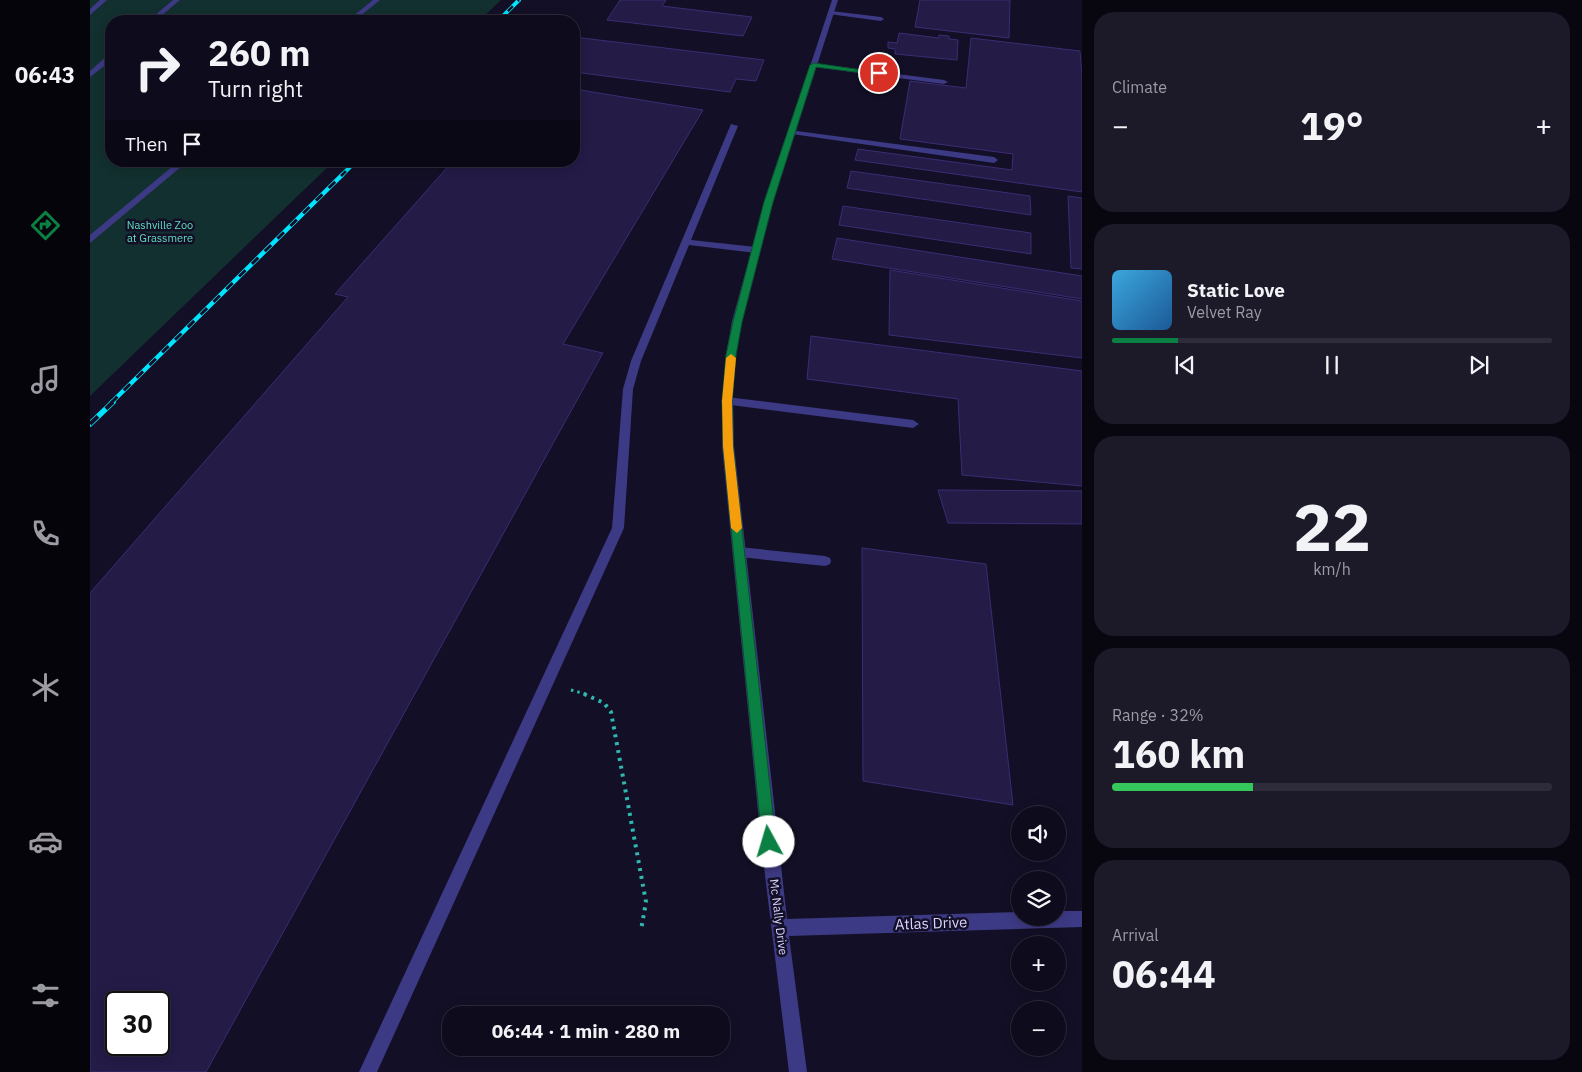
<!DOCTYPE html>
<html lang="en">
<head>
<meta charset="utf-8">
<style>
  :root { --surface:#0e0b1c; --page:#1c1929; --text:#f1f3f6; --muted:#9b9ba3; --line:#2e2b3b; --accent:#0b8043 }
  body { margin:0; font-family:"IBM Plex Sans",sans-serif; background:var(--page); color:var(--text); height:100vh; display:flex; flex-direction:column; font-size:19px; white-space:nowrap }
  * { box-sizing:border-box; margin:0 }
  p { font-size:16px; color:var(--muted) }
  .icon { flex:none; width:28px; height:28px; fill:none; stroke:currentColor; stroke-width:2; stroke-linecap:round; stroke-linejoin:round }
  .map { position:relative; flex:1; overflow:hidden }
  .details { display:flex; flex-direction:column; gap:12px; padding:12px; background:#08060f; width:500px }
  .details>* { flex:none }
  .hud { position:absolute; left:15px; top:15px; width:475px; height:152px; border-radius:20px; box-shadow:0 2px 12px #0003,0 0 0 1px var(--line); background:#0e0b1c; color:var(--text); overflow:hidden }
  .buttons { position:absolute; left:921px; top:806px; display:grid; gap:10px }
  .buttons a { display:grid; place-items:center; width:55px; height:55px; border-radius:50%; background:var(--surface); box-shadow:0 2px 12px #0003,0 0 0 1px var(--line); font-size:25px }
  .speed { position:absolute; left:15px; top:991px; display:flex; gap:10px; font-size:25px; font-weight:700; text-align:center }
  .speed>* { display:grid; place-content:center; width:65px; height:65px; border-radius:50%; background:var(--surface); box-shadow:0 2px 12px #0003,0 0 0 1px var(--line); line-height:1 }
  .speed .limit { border:2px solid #111; border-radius:8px; background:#fff; color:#111 }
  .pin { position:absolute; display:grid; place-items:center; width:42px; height:42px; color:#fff; margin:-21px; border:2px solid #fff; border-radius:50%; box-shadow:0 1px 5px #0007 }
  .me { position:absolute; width:55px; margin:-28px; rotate:354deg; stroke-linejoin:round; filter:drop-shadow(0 0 4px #0008) }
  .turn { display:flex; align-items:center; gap:18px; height:105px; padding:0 20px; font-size:22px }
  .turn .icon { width:65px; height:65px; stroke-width:2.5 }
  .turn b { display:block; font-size:35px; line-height:42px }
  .then { display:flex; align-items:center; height:48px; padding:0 20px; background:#0003; gap:10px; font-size:19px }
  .big { font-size:38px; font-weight:800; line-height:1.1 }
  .details .card { flex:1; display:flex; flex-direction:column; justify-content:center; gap:8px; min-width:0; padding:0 18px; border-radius:20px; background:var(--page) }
  .details .dial { align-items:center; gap:0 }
  .dial b { font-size:65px; line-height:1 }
  .song { display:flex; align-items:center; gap:15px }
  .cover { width:60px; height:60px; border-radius:8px; background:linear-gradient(135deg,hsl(200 70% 55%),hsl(210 70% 35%)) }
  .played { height:5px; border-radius:2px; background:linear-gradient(90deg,var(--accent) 15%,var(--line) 15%) }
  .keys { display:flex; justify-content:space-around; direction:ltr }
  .heat { display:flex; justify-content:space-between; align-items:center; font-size:28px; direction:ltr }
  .charge { height:8px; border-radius:4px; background:linear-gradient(90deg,#34c759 32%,var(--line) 0) }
  .trip { position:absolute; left:352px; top:1006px; width:288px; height:50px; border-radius:20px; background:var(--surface); box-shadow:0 2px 12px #0003,0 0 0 1px var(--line); font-weight:800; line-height:50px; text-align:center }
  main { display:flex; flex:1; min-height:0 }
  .dock { display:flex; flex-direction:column; width:90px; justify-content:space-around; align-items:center; background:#06040b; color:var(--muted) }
  .dock .icon { width:35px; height:35px }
  .dock .current { color:var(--accent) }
  .dock b { font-size:22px; color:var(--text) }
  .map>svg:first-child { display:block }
  .green { fill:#12302f }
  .building { fill:#241b47; stroke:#3b2d73; fill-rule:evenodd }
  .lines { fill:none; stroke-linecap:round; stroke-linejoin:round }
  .path-far1 { stroke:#2fb8b0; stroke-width:3; stroke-dasharray:2.5 4; stroke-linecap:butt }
  .path { stroke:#2fb8b0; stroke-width:4; stroke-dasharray:3 5; stroke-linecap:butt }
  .service { fill:#3d3a85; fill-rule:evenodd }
  .minor { fill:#3d3a85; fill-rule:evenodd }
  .rail-far2-casing { stroke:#00e5ff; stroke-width:4 }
  .rail-far1-casing { stroke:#00e5ff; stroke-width:4.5 }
  .rail-casing { stroke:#00e5ff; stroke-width:5.5 }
  .rail-far2 { stroke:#130f26; stroke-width:2.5; stroke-dasharray:7; stroke-linecap:butt }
  .rail-far1 { stroke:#130f26; stroke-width:3; stroke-dasharray:9; stroke-linecap:butt }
  .rail { stroke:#130f26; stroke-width:4; stroke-dasharray:11; stroke-linecap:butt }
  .route { fill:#0b8043; stroke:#07532c }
  .slow { fill:#f59e0b }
  .labels { text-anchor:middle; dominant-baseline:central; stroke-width:5; stroke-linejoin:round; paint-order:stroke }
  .far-park-label { font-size:11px; fill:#5fe0c0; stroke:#130f26 }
  .street-label { font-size:12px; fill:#d9d4ff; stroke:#130f26 }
  .near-street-label { font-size:15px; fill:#d9d4ff; stroke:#130f26 }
</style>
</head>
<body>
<main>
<nav class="dock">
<b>06:43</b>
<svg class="icon current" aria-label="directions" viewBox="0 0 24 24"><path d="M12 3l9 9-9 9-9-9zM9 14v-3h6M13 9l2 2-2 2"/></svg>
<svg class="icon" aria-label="music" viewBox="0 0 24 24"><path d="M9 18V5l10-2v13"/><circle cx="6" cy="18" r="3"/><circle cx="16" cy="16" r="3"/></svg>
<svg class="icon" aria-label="phone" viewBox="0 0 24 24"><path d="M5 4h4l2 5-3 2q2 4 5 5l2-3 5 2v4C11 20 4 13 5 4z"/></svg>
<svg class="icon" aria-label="climate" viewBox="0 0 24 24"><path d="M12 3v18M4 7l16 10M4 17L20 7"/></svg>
<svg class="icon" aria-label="car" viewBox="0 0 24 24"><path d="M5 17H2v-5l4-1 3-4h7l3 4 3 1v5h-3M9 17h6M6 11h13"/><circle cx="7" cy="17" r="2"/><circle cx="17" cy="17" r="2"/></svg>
<svg class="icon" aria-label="filters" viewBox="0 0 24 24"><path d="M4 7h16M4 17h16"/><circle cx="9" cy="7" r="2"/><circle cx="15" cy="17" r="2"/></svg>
</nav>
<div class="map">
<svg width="992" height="1072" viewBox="0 0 992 1072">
  <rect width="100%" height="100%" fill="#130f26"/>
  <!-- green -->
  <path class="green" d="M0,0H411L389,21H21V161H244L0,396Z"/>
  <!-- building -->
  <path class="building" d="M530,0H576L572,6L662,17L653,36L517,20Z
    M830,0H920L919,38L825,27Z
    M809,33L849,38V35L859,36V39L868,40L867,60L805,54V49L798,48V42L807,43Z
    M484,37L674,60L666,81L646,79L640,92L484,72Z
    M881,38L990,51L992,77V192L765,160L768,149L922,170L923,154L810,139L820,81L876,88Z
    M484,89L613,110L473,344L513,353L116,1072H0V593L258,297L245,294L363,161H484ZM26,1002H69V1045H26Z
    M761,171L940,196L941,215L757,188Z
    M978,196L992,198V269L981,268Z
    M753,206L941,233V254L749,225Z
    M747,238L992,276V299L742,259Z
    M800,270L992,301V358L799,335Z
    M721,336L992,371V486L872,475L868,399L717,379Z
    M848,490L992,491V524L858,523Z
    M772,548L896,564L923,805L773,781Z"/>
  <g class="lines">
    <!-- path-far1 -->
    <path class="path-far1" d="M481,690L499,695"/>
    <!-- path -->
    <path class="path" d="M494,694L514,703L521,712L556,902L551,930"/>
    <!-- service -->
    <path class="service" d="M10,0H17L0,15V9Z
      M83,0H90L65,21H58Z
      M283,0H290L264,21H257Z
      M741,11L791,17L794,19L791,21L739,14V12Z
      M18,55H21V61L0,77V71Z
      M721,63L854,80L858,82L854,84L724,67L720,65Z
      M641,124L648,126L601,240L666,247L671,250L666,253L599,245L551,361L543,389L534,528L287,1072H269L522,528L533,389L541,361Z
      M699,130L904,157L908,160L904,163L702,134L698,132Z
      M89,161H98L0,243V235Z
      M637,397L823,420L829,424L823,428L633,404L631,401Z
      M649,547L735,556L740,558L741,561L740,564L735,566L649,557L645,555L643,552L645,549Z"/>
    <!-- minor -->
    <path class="minor" d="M742,0H748L683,202L652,321L646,355L643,396L644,446L697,919L930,912V918H968V911H992V927L699,936L717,1072H699L671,842L632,446L633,396L636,355L642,321L675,202Z"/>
    <!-- rail-far2 casing -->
    <g class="rail-far2-casing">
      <path id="rail-far2" d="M408,21L429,0
        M251,176L266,161"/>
    </g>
    <!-- rail-far1 casing -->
    <g class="rail-far1-casing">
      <path id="rail-far1" d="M21,403L252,175"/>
    </g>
    <!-- rail casing -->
    <g class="rail-casing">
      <path id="rail" d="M0,424L23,402"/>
    </g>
    <!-- rail-far2 -->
    <use href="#rail-far2" class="rail-far2"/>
    <!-- rail-far1 -->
    <use href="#rail-far1" class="rail-far1"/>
    <!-- rail -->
    <use href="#rail" class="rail"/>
  </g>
  <!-- route -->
  <path class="route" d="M724,63L792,73L789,75L726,67L683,202L652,322L646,355L642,401L643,446L686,842L684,847L679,849L674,847L672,842L633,446L632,401L636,355L643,322L674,202L720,65Z"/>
  <!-- slow -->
  <path class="slow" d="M641,354L646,358L642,401L643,446L652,528L647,533L641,528L633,446L632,401L636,358Z"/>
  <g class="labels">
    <!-- far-park labels -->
    <g class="far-park-label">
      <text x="70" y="225">Nashville Zoo<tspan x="70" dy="13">at Grassmere</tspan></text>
    </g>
    <!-- street labels -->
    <g class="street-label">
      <text transform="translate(689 917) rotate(83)">Mc Nally Drive</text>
    </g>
    <!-- near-street labels -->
    <g class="near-street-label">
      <text transform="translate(841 923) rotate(-2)">Atlas Drive</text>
    </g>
  </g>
</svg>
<div class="buttons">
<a><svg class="icon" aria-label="sound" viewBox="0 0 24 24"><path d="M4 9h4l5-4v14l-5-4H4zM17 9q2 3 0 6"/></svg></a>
<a><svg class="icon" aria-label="layers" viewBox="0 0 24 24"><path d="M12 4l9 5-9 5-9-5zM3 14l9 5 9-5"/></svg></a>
<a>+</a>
<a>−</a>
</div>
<div class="speed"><div class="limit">30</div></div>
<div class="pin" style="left:789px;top:73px;background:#d93025"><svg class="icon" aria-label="arrive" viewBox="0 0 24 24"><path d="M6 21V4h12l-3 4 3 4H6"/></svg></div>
<svg class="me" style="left:679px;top:842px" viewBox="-20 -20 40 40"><circle r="19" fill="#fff"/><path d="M0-13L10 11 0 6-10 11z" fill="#0b8043"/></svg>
<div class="trip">06:44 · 1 min · 280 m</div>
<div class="hud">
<div class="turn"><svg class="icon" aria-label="right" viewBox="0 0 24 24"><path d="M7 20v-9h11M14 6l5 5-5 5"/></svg><div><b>260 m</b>Turn right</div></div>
<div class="then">Then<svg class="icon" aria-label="arrive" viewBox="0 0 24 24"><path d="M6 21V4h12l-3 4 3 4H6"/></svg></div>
</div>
</div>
<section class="details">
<div class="card"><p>Climate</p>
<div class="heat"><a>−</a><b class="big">19°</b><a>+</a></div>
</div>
<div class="card">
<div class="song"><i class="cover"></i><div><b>Static Love</b><p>Velvet Ray</p></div></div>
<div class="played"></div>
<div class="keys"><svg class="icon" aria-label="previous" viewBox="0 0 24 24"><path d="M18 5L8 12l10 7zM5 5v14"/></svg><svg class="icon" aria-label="pause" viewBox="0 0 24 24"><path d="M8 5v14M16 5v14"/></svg><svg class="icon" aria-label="next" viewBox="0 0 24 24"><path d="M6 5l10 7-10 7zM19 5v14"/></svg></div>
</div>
<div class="card dial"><b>22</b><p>km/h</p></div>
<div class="card"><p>Range · 32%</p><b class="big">160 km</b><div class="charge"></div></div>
<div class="card"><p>Arrival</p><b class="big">06:44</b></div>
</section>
</main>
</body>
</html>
